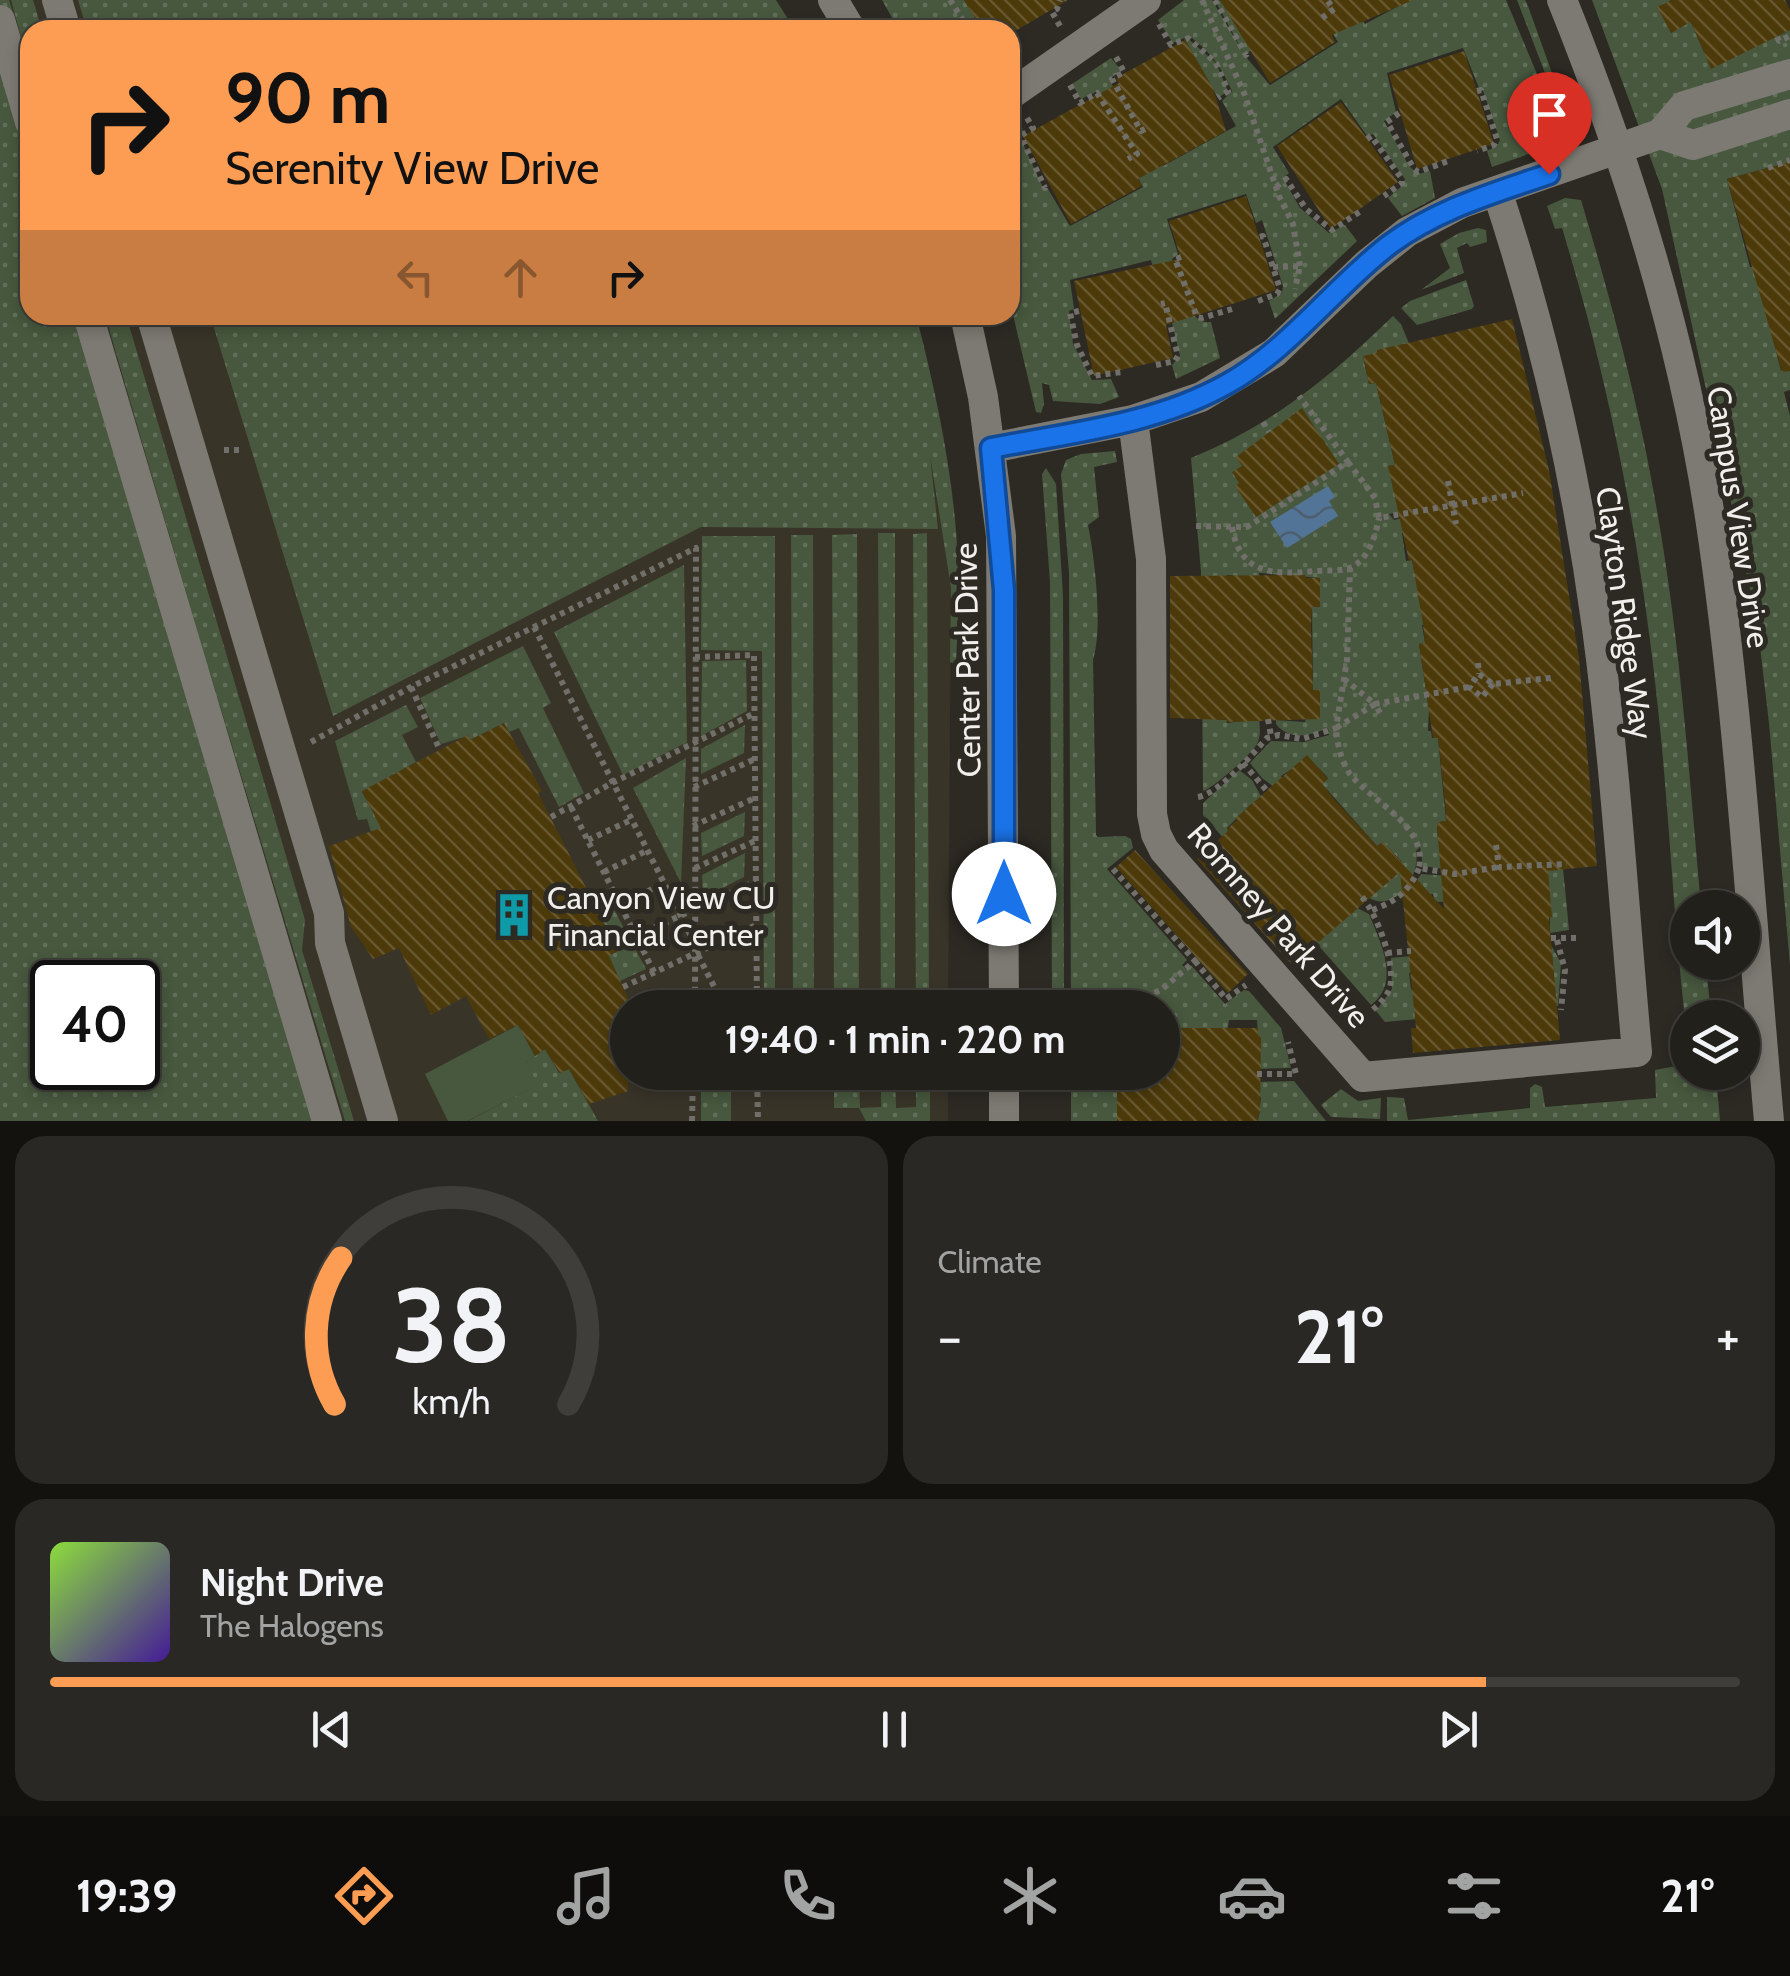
<!DOCTYPE html>
<html lang="en">
<head>
<meta charset="utf-8">
<style>
  :root { --surface:#22201b; --page:#2a2824; --text:#f1f3f6; --muted:#a2a3a3; --line:#3f3e3a; --accent:#fc9d53 }
  body { margin:0; font-family:Cabin,sans-serif; background:var(--page); color:var(--text); height:100vh; display:flex; flex-direction:column; font-size:38px; white-space:nowrap }
  * { box-sizing:border-box; margin:0 }
  p { font-size:32px; color:var(--muted) }
  .icon { flex:none; width:55px; height:55px; fill:none; stroke:currentColor; stroke-width:2; stroke-linecap:round; stroke-linejoin:round }
  .map { position:relative; height:1121px; overflow:hidden }
  .details { display:flex; flex-direction:column; gap:15px; padding:15px; background:#13120f; flex:1 }
  .details>* { flex:none }
  .guide { position:absolute; left:20px; top:20px; width:1000px; height:305px; border-radius:30px; box-shadow:0 5px 15px #0003,0 0 0 2px var(--line); background:#fc9d53; color:#111; overflow:hidden }
  .controls { position:absolute; left:1670px; top:890px; display:grid; gap:20px }
  .controls a { display:grid; place-items:center; width:90px; height:90px; border-radius:50%; background:var(--surface); box-shadow:0 5px 15px #0003,0 0 0 2px var(--line); font-size:50px }
  .speed { position:absolute; left:30px; top:960px; display:flex; gap:20px; font-size:50px; font-weight:700; text-align:center }
  .speed>* { display:grid; place-content:center; width:130px; height:130px; border-radius:50%; background:var(--surface); box-shadow:0 5px 15px #0003,0 0 0 2px var(--line); line-height:1 }
  .speed .limit { border:5px solid #111; border-radius:15px; background:#fff; color:#111 }
  .pin { position:absolute; display:grid; place-items:center; width:85px; height:85px; color:#fff; margin:-102px -42px; border-radius:50% 50% 50% 0; rotate:-45deg; box-shadow:0 0 10px #0007 }
  .pin .icon { rotate:45deg }
  .me { position:absolute; width:110px; margin:-55px; rotate:0deg; stroke-linejoin:round; filter:drop-shadow(0 0 8px #0008) }
  .turn { display:flex; align-items:center; gap:35px; height:210px; padding:0 40px; font-size:45px }
  .turn .icon { width:130px; height:130px; stroke-width:2.5 }
  .turn b { display:block; font-size:70px; line-height:85px }
  .lanes { display:flex; align-items:center; height:95px; padding:0 40px; background:#0003; justify-content:center; gap:50px; direction:ltr }
  .lanes .off { opacity:.35 }
  .big { font-size:75px; font-weight:700; line-height:1.1 }
  .details .tile { flex:1; display:flex; flex-direction:column; justify-content:center; gap:15px; min-width:0; padding:0 35px; border-radius:30px; background:var(--page) }
  .details .dial { align-items:center; gap:0 }
  .dial svg { height:260px; overflow:visible; fill:none; stroke:var(--line); stroke-width:7; stroke-linecap:round; text-anchor:middle }
  .dial text { fill:var(--text); stroke:none }
  .song { display:flex; align-items:center; gap:30px }
  .cover { width:120px; height:120px; border-radius:15px; background:linear-gradient(135deg,hsl(90 70% 55%),hsl(260 70% 35%)) }
  .played { height:10px; border-radius:5px; background:linear-gradient(90deg,var(--accent) 85%,var(--line) 85%) }
  .keys { display:flex; justify-content:space-around; direction:ltr }
  .heat { display:flex; justify-content:space-between; align-items:center; font-size:55px; direction:ltr }
  .details .tiles { flex:1; display:grid; gap:15px; grid-template-columns:1fr 1fr }
  .tile:last-child { grid-column:span 2 }
  .trip { position:absolute; left:610px; top:990px; width:570px; height:100px; border-radius:50px; background:var(--surface); box-shadow:0 5px 15px #0003,0 0 0 2px var(--line); font-weight:700; line-height:100px; text-align:center }
  .tabs { display:flex; height:160px; justify-content:space-around; align-items:center; background:#0e0d0b; color:var(--muted) }
  .tabs .icon { width:70px; height:70px }
  .tabs .active { color:var(--accent) }
  .tabs b { font-size:45px; color:var(--text) }
  .map>svg:first-child { display:block }
  .built { fill:#393428; fill-rule:evenodd }
  .green { fill:url(#green-dots); fill-rule:evenodd }
  .pitch { fill:#47583e }
  .water { fill:url(#water-waves) }
  .building { fill:url(#building-back-hatch) }
  .lines { fill:none; stroke-linecap:round; stroke-linejoin:round }
  .path { stroke:#716f69; stroke-width:6; stroke-dasharray:5 5; stroke-linecap:butt }
  .minor { stroke:#7d7a73; stroke-width:30 }
  .route-casing { stroke:#114b97; stroke-width:25 }
  .route { stroke:#1a73e8; stroke-width:18 }
  .labels { text-anchor:middle; dominant-baseline:central; stroke-width:10; stroke-linejoin:round; paint-order:stroke }
  .street-label { font-size:32px; fill:#f1efeb; stroke:#2d2a24 }
  .poi-label { font-size:32px; fill:#f1efeb; stroke:#2d2a24; text-anchor:start }
</style>
</head>
<body>
<div class="map">
<svg width="1790" height="1121" viewBox="0 0 1790 1121">
  <defs>
    <pattern id="green-dots" width="8" height="8" patternUnits="userSpaceOnUse" patternTransform="scale(2.5)"><rect width="8" height="8" fill="#47583e"/><path d="M2 2h.1M6 6h.1" fill="none" stroke="#62705a" stroke-width="1.8" stroke-linecap="round"/></pattern>
    <pattern id="water-waves" width="16" height="10" patternUnits="userSpaceOnUse" patternTransform="scale(2.5)"><rect width="16" height="10" fill="#527496"/><path d="M0 5q4-4 8 0t8 0" fill="none" stroke="#4d5e6e"/></pattern>
    <pattern id="building-back-hatch" width="6" height="6" patternUnits="userSpaceOnUse" patternTransform="scale(2.5)"><rect width="6" height="6" fill="#4c3a0b"/><path d="M-1 5l2 2M0 0l6 6M5-1l2 2" fill="none" stroke="#66572f"/></pattern>
  </defs>
  <rect width="100%" height="100%" fill="#2d2a24"/>
  <!-- built -->
  <path class="built" d="M0,0H764L781,30H30V315H904L925,422L951,588L948,1007L628,1008V1072L948,1073V1121H0ZM52,982H138V1068H52Z"/>
  <!-- green -->
  <path class="green" d="M0,0H9L28,62L11,0H33L42,30H30V315H102L197,630L105,315H126L305,920L302,950L354,1121H345L207,662L342,1121H0ZM52,982H138V1068H52Z
    M78,0H776L795,30H87Z
    M882,0H964L982,30H899Z
    M1184,0H1212L1244,54L1217,4L1220,0L1251,50L1245,56L1270,85L1338,42L1324,19L1350,0L1365,24L1410,0H1506L1565,141L1492,167L1487,151L1497,146L1500,140L1482,88H1479L1463,48L1387,73L1396,112L1384,121L1409,166L1418,174L1430,171L1435,198L1402,216L1388,198L1403,185L1405,179L1373,134L1367,136L1341,99L1273,147L1289,173L1283,178L1300,208L1329,233L1345,225L1357,241L1275,319L1269,301L1282,293L1283,286L1262,220L1256,223L1246,194L1167,219L1178,254L1172,259C1179,280 1185,325 1211,322L1220,358L1176,379L1172,365L1180,356L1167,302H1162L1151,260L1070,280L1074,309L1069,311L1073,344L1092,380L1111,379L1119,397L1100,404L1053,401L1049,385L1042,383L1044,404L1041,413L1036,412L1010,302V119L1013,117L1023,130L1019,135L1044,190L1048,189L1070,226L1143,187L1094,97L1097,93L1103,98L1098,91L1081,99L1072,84L1111,58L1121,70L1109,80L1163,166L1236,126L1222,101L1232,91C1221,66 1210,51 1188,35L1185,36L1216,63L1228,91L1218,98L1184,38L1173,43L1158,20Z
    M1517,0H1525L1528,6L1576,140L1566,128Z
    M1592,0H1671L1658,8L1681,0L1711,68L1790,30V162L1727,179L1750,267H1755L1781,371L1790,369V390L1784,392L1790,416V965L1769,723L1757,621L1662,189Z
    M1565,198L1581,200C1611,300 1638,401 1656,505C1680,638 1689,773 1701,907L1688,908V962L1706,963L1711,1017L1688,1018L1687,1035C1674,930 1670,823 1659,718C1642,551 1611,388 1562,228L1555,229L1547,206Z
    M1478,228L1486,230L1487,242L1470,247L1467,243L1457,248L1464,273L1421,290L1450,268L1440,244L1459,233Z
    M1466,280L1474,306L1472,309L1417,325L1401,308L1410,301Z
    M210,315H916C937,396 955,481 958,565C960,598 957,632 956,665L950,662L951,588L930,455L938,529L701,527L333,716Z
    M1393,316L1401,324L1410,346L1363,357L1369,384L1376,383L1395,465L1389,466L1403,511L1389,514L1394,520L1441,509L1416,530L1402,533L1406,561L1412,560L1425,624L1422,625L1425,643L1419,644L1429,710L1428,731H1431L1432,738H1438L1446,821L1439,822C1433,837 1444,854 1451,870L1423,866L1420,847L1416,851C1421,875 1396,913 1369,898L1402,862L1383,842L1377,846L1322,784L1328,778L1309,758L1281,776L1283,780L1274,787L1262,778L1250,763L1271,741L1304,742L1329,735L1328,728C1310,736 1289,741 1276,724V720L1305,722L1306,719H1320V691L1313,690L1312,607H1320L1319,578L1259,573L1260,578L1227,575L1212,719L1227,720V723L1259,719C1260,728 1261,736 1257,744C1251,755 1212,789 1203,791L1201,572L1191,458C1273,425 1331,376 1393,316Z
    M1115,451L1117,462L1094,467L1099,517L1088,525C1095,559 1103,628 1093,660L1096,835L1098,837L1125,836L1131,839L1133,848L1107,869L1187,960L1182,965L1186,969L1191,965L1225,1004L1244,990L1249,991L1281,1028L1291,1068L1257,1069L1261,1036H1258L1257,1020H1229L1228,1028H1164L1162,1008L1071,1007L1069,573L1061,474L1066,460L1081,454Z
    M1046,468L1056,484L1063,596L1064,1008L1052,1007L1050,582L1042,474Z
    M878,533H895V1008L881,1007Z
    M927,533L929,1007L916,1008L913,534Z
    M857,534L859,1007L834,1008L832,535Z
    M791,535H813L814,1007H793Z
    M702,536H775V1007H764L762,651L701,650Z
    M684,565L687,742L623,775L554,632Z
    M523,646L551,703L543,708L584,793L559,807L519,728L509,732L504,723L470,740L468,736L441,744L420,698Z
    M746,660L747,711L701,736L702,661Z
    M406,705L418,727L402,735L416,762L362,792L419,896L383,869L367,819L358,820L335,741Z
    M745,725L744,753L701,774V749Z
    M686,758L681,883L633,788Z
    M1239,770L1252,780L1262,798L1250,805L1227,828L1246,851L1369,914C1381,944 1401,982 1371,1005L1203,815V803Z
    M745,812L744,836L702,856L701,833Z
    M745,853L744,877L703,898L702,875Z
    M1563,868L1569,930L1550,933V898L1435,902L1433,894L1406,897L1421,874L1449,876Z
    M611,904L646,969L620,981L600,960L618,951L598,911Z
    M1551,945L1561,963L1558,1006L1385,1022L1376,1011L1392,989L1391,958L1411,956L1412,972L1409,973L1411,989L1414,990L1555,992Z
    M545,1049L559,1073L569,1069L598,1121H468L537,1085L526,1062Z
    M1687,1064L1688,1072L1716,1073L1720,1121H1387V1097L1404,1098L1408,1120L1530,1108V1088L1535,1084L1542,1087L1545,1107L1656,1098L1655,1070Z
    M881,1073H895L896,1108L916,1107V1073H930V1121H866L859,1108H834V1073H859L860,1108L881,1107Z
    M1071,1073H1113L1117,1085V1121H1071Z
    M731,1075V1121H701V1076Z
    M1294,1081L1326,1121H1258L1261,1097L1257,1096V1082Z
    M1341,1089L1358,1101L1381,1098L1380,1119L1331,1117L1321,1105Z"/>
  <!-- pitch -->
  <path class="pitch" d="M518,1025L535,1056L526,1062L538,1085L467,1121H448L425,1074Z"/>
  <!-- water -->
  <path class="water" d="M1328,486L1335,497L1329,501L1338,516L1287,548L1270,522Z"/>
  <!-- building -->
  <path class="building" d="M964,0H1068L1017,30H982Z
    M1220,0H1413L1332,35L1335,42L1270,83Z
    M1672,0H1785L1790,10V30L1711,69L1691,22L1671,33L1657,7Z
    M1185,40L1213,88L1226,131L1138,179L1142,186L1071,224L1023,136L1119,83L1116,78Z
    M1464,51L1494,144L1417,169L1389,75Z
    M1341,102L1398,182L1331,229L1277,146Z
    M1790,162V371L1782,372L1727,179Z
    M1246,196L1276,290L1166,325L1173,358L1094,376L1074,281L1181,259L1169,221Z
    M1512,319L1549,470L1579,658L1597,866L1548,871L1552,917L1549,918L1560,1040L1413,1053L1411,1028H1416L1400,872L1292,965L1197,859L1228,831L1227,829L1237,820L1236,818L1307,755L1328,779L1322,784L1333,798L1377,846L1383,842L1444,909L1437,827L1439,822L1446,821L1445,802L1438,738H1433L1419,644L1425,643L1423,624L1412,560L1409,561L1388,466L1395,465L1376,383L1369,384L1363,356L1377,353V350Z
    M1302,408L1339,464L1256,517L1235,486L1239,483L1232,472L1242,466L1236,457Z
    M1305,575L1306,578H1320V607H1312L1311,626L1313,690H1320V719L1226,722L1227,720L1170,718V576Z
    M504,723L542,791L538,793L618,951L609,956L628,998V1091L589,1104L569,1069L560,1073L545,1049L535,1056L518,1025L489,1039L466,996L431,1015L399,948L373,959L351,927L329,846L381,828L362,791L468,735L470,740Z
    M1135,850L1248,974L1228,993L1116,867Z
    M1162,1028H1258V1036H1261L1260,1114H1258V1121H1117V1072H1162Z"/>
  <g class="lines">
    <!-- path -->
    <path class="path" d="M950,0L969,30
      M1202,0L1244,93L1279,196L1293,224L1300,266
      M1215,0L1246,55L1251,50
      M1322,18L1334,9L1327,0
      M1159,24L1171,45L1188,38L1216,63L1228,91L1218,98
      M1060,26L1052,12L1057,9L1060,0
      M1777,37L1779,41L1790,36
      M1010,41L1017,53
      M1116,57L1124,72L1112,79L1141,131L1145,129
      M1070,85L1080,103L1097,93L1137,154L1128,159
      M1477,91L1481,90L1497,139L1494,145L1477,151
      M1399,113L1387,122L1414,169L1418,172L1448,161
      M1027,118L1033,128L1022,135L1023,141L1045,188L1050,186
      M1367,139L1371,136L1402,179V183L1384,196
      M1768,168L1790,160
      M1276,187L1286,179L1306,209L1332,230L1361,211
      M1181,257L1175,259L1197,317L1202,318L1232,309
      M1273,267L1300,266L1295,289
      M1258,301L1277,294L1280,289L1263,236L1259,237
      M1079,311L1070,313L1077,345L1092,376L1122,372
      M1156,365L1175,361L1178,356L1165,303L1161,304
      M1263,422L1269,432
      M224,450H243
      M1348,462L1375,498L1379,518L1523,493
      M1448,481L1456,524
      M1196,526L1247,527L1348,462L1299,396
      M1232,527C1240,575 1274,575 1316,571C1328,570 1344,572 1354,566C1369,557 1376,534 1379,518
      M534,627L695,944
      M695,657L754,655L757,1008
      M1478,663L1479,674
      M1344,679L1375,704L1336,728C1337,743 1341,761 1350,774C1372,802 1428,826 1419,868L1455,874L1499,867
      M1493,684L1482,697L1469,687L1479,674L1493,684L1551,678
      M411,687L440,750
      M1380,713L1375,704L1469,687
      M1268,719L1271,736
      M311,742L411,687L696,548L695,1008
      M1243,763L1268,792
      M694,787L755,759
      M1198,797C1220,793 1252,754 1267,738L1279,735L1302,739L1336,728L1347,660L1350,568
      M571,807L654,972
      M551,817L612,783L755,713
      M693,826L755,798
      M588,840L631,820
      M1496,845L1499,867L1567,864
      M695,868L755,841
      M1113,869L1195,961L1161,990L1120,1008
      M604,872L646,851
      M1362,897C1377,914 1396,965 1390,987C1387,998 1378,1005 1370,1012
      M620,904L663,884
      M1372,910C1395,902 1410,891 1419,868
      M636,936L756,881
      M1551,938H1576
      M1557,940L1565,970L1561,1010
      M1387,953L1411,951
      M698,955L725,1008
      M1195,961L1226,999L1246,985
      M623,987L756,925
      M757,1072L758,1121
      M1102,1072V1076L1117,1077
      M1257,1074H1296L1288,1042
      M692,1121L693,1072"/>
    <!-- minor -->
    <path class="minor" d="M57,0L66,30
      M833,0L851,30
      M1562,0C1629,166 1683,340 1710,517C1740,717 1751,920 1769,1121
      M0,20L30,122
      M1790,74L1684,106L1660,134L1693,145L1790,114
      M1010,95L1146,0
      M88,315L327,1121
      M151,315L329,913L330,943L383,1121
      M965,315L983,397L1001,536L1004,1008
      M1133,420L1151,559L1152,814L1156,834L1164,850L1363,1077L1637,1052C1624,911 1616,769 1597,628C1577,480 1544,333 1497,191
      M991,448L1133,420L1201,397L1274,353L1367,264L1407,232L1462,203L1660,134
      M1004,1072V1121"/>
  </g>
  <g class="lines">
    <!-- route casing -->
    <g class="route-casing">
      <path id="route" d="M1004,894V590L991,448C1070,433 1156,424 1227,384C1291,348 1332,289 1389,245C1437,209 1494,193 1549,174"/>
    </g>
    <!-- route -->
    <use href="#route" class="route"/>
  </g>
  <!-- icons -->
  <defs>
    <g id="building-bare" transform="scale(3.45)"><path d="M-4-6H4V6H1V3H-1V6H-4ZM-2.5-4.3h1.7v1.8h-1.7ZM.8-4.3h1.7v1.8H.8ZM-2.5-1h1.7V.8h-1.7ZM.8-1h1.7V.8H.8Z" fill="#0f9aa8" stroke="#2d2a24" stroke-width="2.5" paint-order="stroke"/></g>
  </defs>
  <g fill-rule="evenodd">
    <use href="#building-bare" x="514" y="915"/>
  </g>
  <g class="labels">
    <!-- street labels -->
    <g class="street-label">
      <text transform="translate(1739 517) rotate(81)">Campus View Drive</text>
      <text transform="translate(1625 613) rotate(82)">Clayton Ridge Way</text>
      <text transform="translate(967 660) rotate(-91)">Center Park Drive</text>
      <text transform="translate(1279 925) rotate(49)">Romney Park Drive</text>
    </g>
    <!-- poi labels -->
    <g class="poi-label">
      <text x="547" y="897">Canyon View CU<tspan x="547" dy="37">Financial Center</tspan></text>
    </g>
  </g>
</svg>
<div class="controls">
<a><svg class="icon" aria-label="sound" viewBox="0 0 24 24"><path d="M4 9h4l5-4v14l-5-4H4zM17 9q2 3 0 6"/></svg></a>
<a><svg class="icon" aria-label="layers" viewBox="0 0 24 24"><path d="M12 4l9 5-9 5-9-5zM3 14l9 5 9-5"/></svg></a>
</div>
<div class="speed"><div class="limit">40</div></div>
<div class="pin" style="left:1549px;top:174px;background:#d93025"><svg class="icon" aria-label="arrive" viewBox="0 0 24 24"><path d="M6 21V4h12l-3 4 3 4H6"/></svg></div>
<svg class="me" style="left:1004px;top:894px" viewBox="-20 -20 40 40"><circle r="19" fill="#fff"/><path d="M0-13L10 11 0 6-10 11z" fill="#1a73e8"/></svg>
<div class="trip">19:40 · 1 min · 220 m</div>
<div class="guide">
<div class="turn"><svg class="icon" aria-label="right" viewBox="0 0 24 24"><path d="M7 20v-9h11M14 6l5 5-5 5"/></svg><div><b>90 m</b>Serenity View Drive</div></div>
<div class="lanes"><svg class="icon off" aria-label="left" viewBox="0 0 24 24"><path d="M17 20v-9H6M10 6l-5 5 5 5"/></svg><svg class="icon off" aria-label="ahead" viewBox="0 0 24 24"><path d="M12 20V5M6 11l6-6 6 6"/></svg><svg class="icon" aria-label="right" viewBox="0 0 24 24"><path d="M7 20v-9h11M14 6l5 5-5 5"/></svg></div>
</div>
</div>
<section class="details">
<div class="tiles">
<div class="tile dial"><svg viewBox="0 0 100 80">
<path d="M14 69A42 42 0 1 1 86 69"/>
<path d="M14 69A42 42 0 0 1 16 24" stroke="#fc9d53"/>
<text x="50" y="56" font-size="32" font-weight="700">38</text>
<text x="50" y="72" font-size="11">km/h</text>
</svg></div>
<div class="tile"><p>Climate</p>
<div class="heat"><a>−</a><b class="big">21°</b><a>+</a></div>
</div>
<div class="tile">
<div class="song"><i class="cover"></i><div><b>Night Drive</b><p>The Halogens</p></div></div>
<div class="played"></div>
<div class="keys"><svg class="icon" aria-label="previous" viewBox="0 0 24 24"><path d="M18 5L8 12l10 7zM5 5v14"/></svg><svg class="icon" aria-label="pause" viewBox="0 0 24 24"><path d="M8 5v14M16 5v14"/></svg><svg class="icon" aria-label="next" viewBox="0 0 24 24"><path d="M6 5l10 7-10 7zM19 5v14"/></svg></div>
</div>
</div>
</section>
<nav class="tabs">
<b>19:39</b>
<svg class="icon active" aria-label="directions" viewBox="0 0 24 24"><path d="M12 3l9 9-9 9-9-9zM9 14v-3h6M13 9l2 2-2 2"/></svg>
<svg class="icon" aria-label="music" viewBox="0 0 24 24"><path d="M9 18V5l10-2v13"/><circle cx="6" cy="18" r="3"/><circle cx="16" cy="16" r="3"/></svg>
<svg class="icon" aria-label="phone" viewBox="0 0 24 24"><path d="M5 4h4l2 5-3 2q2 4 5 5l2-3 5 2v4C11 20 4 13 5 4z"/></svg>
<svg class="icon" aria-label="climate" viewBox="0 0 24 24"><path d="M12 3v18M4 7l16 10M4 17L20 7"/></svg>
<svg class="icon" aria-label="car" viewBox="0 0 24 24"><path d="M5 17H2v-5l4-1 3-4h7l3 4 3 1v5h-3M9 17h6M6 11h13"/><circle cx="7" cy="17" r="2"/><circle cx="17" cy="17" r="2"/></svg>
<svg class="icon" aria-label="filters" viewBox="0 0 24 24"><path d="M4 7h16M4 17h16"/><circle cx="9" cy="7" r="2"/><circle cx="15" cy="17" r="2"/></svg>
<b>21°</b>
</nav>
</body>
</html>
